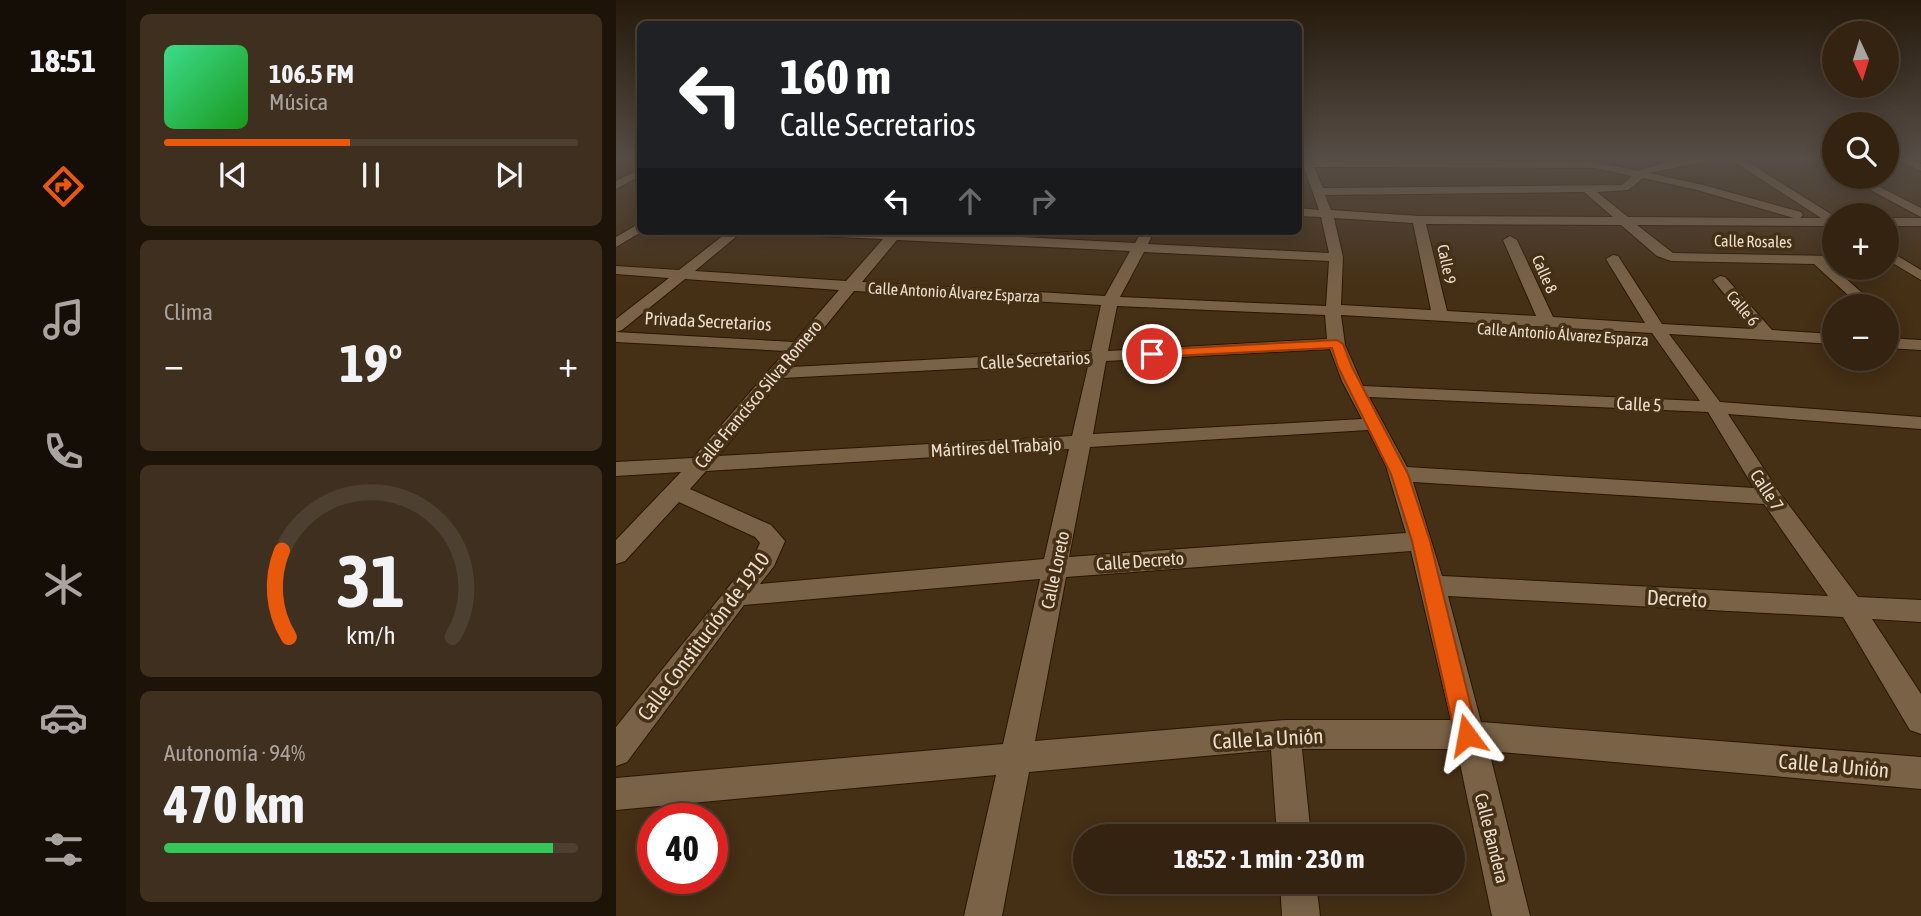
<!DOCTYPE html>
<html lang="es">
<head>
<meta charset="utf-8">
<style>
  :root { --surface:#342310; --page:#3f2f1e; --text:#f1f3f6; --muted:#a9a49f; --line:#4e4030; --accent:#ea580c }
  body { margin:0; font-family:"Asap Condensed",sans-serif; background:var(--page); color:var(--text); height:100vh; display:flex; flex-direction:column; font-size:26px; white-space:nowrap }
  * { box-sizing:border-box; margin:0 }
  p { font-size:23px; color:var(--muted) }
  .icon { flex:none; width:38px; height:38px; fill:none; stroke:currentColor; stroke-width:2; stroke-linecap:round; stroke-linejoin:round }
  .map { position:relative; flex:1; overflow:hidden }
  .side { display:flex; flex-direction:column; gap:14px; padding:14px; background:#1d1309; width:490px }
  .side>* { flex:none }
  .hud { position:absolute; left:21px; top:21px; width:665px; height:214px; border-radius:10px; box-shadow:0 4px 18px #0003,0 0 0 2px var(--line); background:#202124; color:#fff; overflow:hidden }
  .needle { width:46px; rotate:176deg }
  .fabs { position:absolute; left:1206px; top:21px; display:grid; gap:14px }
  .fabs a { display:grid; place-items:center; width:77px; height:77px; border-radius:50%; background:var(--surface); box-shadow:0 4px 18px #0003,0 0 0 2px var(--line); font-size:35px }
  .speed { position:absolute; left:21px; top:803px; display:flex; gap:14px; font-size:35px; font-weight:700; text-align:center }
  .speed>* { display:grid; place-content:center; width:91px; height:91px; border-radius:50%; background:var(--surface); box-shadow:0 4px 18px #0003,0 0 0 2px var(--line); line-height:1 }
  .speed .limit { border:10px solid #d22; background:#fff; color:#111 }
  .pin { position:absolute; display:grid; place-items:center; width:60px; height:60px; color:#fff; margin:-30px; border:4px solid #fff; border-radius:50%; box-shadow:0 2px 7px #0007 }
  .me { position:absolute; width:77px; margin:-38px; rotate:347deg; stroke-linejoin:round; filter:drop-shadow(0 0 5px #0008) }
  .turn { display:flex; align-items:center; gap:24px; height:147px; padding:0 28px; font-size:32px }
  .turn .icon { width:91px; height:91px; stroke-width:2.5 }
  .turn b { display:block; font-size:49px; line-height:60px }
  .lanes { display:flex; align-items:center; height:66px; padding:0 28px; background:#0003; justify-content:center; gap:35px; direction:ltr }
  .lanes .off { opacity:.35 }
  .big { font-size:52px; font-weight:700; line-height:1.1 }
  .side .widget { flex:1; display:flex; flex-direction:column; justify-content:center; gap:10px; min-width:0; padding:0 24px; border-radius:10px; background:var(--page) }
  .side .dial { align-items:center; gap:0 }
  .dial svg { height:182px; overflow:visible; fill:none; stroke:var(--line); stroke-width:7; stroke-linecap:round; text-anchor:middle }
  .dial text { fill:var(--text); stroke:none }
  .song { display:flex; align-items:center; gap:21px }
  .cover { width:84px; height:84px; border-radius:10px; background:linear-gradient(135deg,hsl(150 70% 55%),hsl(120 70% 35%)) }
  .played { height:7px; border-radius:4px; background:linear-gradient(90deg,var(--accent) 45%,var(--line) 45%) }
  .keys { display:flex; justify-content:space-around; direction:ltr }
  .heat { display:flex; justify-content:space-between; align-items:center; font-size:38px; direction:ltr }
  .charge { height:10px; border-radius:5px; background:linear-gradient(90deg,#34c759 94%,var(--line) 0) }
  .trip { position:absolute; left:457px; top:824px; width:392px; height:70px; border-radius:35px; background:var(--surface); box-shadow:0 4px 18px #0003,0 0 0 2px var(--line); font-weight:700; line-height:70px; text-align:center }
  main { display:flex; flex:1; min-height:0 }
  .tabs { display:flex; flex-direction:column; width:126px; justify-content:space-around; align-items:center; background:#150e06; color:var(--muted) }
  .tabs .icon { width:49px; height:49px }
  .tabs .current { color:var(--accent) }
  .tabs b { font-size:32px; color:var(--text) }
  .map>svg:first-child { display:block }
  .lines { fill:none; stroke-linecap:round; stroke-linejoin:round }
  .minor-casing { stroke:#2a1600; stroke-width:2 }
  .minor { fill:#7a6247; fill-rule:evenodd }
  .route { fill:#ea580c; stroke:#983908; stroke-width:2 }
  .labels { text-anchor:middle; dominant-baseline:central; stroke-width:7; stroke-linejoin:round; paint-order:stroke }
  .far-street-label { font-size:16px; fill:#ecdecf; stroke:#452f15 }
  .street-label { font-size:18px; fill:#ecdecf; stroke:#452f15 }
  .near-street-label { font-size:21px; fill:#ecdecf; stroke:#452f15 }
</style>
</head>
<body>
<main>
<nav class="tabs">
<b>18:51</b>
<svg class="icon current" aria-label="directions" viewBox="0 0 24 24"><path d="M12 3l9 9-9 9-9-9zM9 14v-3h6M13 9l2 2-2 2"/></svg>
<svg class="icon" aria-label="music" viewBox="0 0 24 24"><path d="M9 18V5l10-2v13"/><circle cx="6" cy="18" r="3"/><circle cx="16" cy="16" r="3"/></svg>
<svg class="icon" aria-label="phone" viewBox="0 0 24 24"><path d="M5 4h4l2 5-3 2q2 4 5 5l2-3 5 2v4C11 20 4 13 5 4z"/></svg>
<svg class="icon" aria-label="climate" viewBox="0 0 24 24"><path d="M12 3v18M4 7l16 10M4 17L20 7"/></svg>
<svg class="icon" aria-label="car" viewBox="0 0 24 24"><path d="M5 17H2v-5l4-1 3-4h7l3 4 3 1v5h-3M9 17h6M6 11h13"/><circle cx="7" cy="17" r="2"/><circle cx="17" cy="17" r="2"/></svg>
<svg class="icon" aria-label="filters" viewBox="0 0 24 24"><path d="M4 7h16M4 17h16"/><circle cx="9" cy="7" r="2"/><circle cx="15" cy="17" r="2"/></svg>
</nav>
<section class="side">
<div class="widget">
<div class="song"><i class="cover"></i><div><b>106.5 FM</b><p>Música</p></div></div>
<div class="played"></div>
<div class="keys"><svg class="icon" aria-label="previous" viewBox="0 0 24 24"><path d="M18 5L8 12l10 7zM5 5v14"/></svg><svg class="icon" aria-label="pause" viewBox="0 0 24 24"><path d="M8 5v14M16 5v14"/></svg><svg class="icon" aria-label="next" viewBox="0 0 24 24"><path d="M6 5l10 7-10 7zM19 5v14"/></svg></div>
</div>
<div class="widget"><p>Clima</p>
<div class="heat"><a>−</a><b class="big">19°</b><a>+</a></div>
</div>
<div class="widget dial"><svg viewBox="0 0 100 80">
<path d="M14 69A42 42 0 1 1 86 69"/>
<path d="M14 69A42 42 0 0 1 11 31" stroke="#ea580c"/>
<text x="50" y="56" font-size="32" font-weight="700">31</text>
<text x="50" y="72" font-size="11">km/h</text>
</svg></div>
<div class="widget"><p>Autonomía · 94%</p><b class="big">470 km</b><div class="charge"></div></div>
</section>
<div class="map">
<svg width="1305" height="916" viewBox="0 0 1305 916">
  <rect width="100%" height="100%" fill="#452f15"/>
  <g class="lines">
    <!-- minor casing -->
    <g class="minor-casing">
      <path id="minor" d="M685,159L979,162L1022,171L1060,159H1102L1033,173L1087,185L1185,212L1187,215L1184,218H1205L1114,159H1127L1218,216V226L1021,225L1057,253L1218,256V264H1215L1218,268L1261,306H1244L1198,264L1055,261L1041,256L1005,225L810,224L831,311L920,316L887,240L894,236L901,240L937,317L1029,323L990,259L997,255L1002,256L1046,324L1137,329L1097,280L1104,276L1109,277L1156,330L1218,334V344L1053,334L1104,402L1305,417V429L1112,414L1163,492L1242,597L1305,600V622L1256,619L1305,694V734L1294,730L1227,617L832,596L865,722L1305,757V789L873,751L914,916H876L841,749H686L695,836H661L655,750L413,772L386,916H348L380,775L0,810V778L387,744L424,579L128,605L11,762L0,766V727L139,554L144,543L139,537L63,502L9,561L0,564V540L65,472L0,476V462L77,458L170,351L0,342V332L178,342L223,290L69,279L6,330L0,332V319L53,278L0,274V266L63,270L113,231H127L79,271L230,281L267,239L178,235L172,231H287L519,243L526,231H538L532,244L713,253L705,217L682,216V208L703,210ZM698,167L979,168L1016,176L1006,185L707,188ZM1027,178L1081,190L1178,218L1012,217L981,192L1012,190ZM968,192L997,217L803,216L715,210L709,195ZM718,218L797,223L815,310L725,305L727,257ZM281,240L514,251L489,296L246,282ZM528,252L713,261L710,306L504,297ZM238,291L485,305L475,351L176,367ZM501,306L709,315L711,339L492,351ZM725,315L1036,333L1084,401L747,386L729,345ZM714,349L726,381L746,419L477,434L490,361ZM473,362L456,436L102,456L166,378ZM753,397L1092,412L1138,488L791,467ZM752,430L770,466L790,533L453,557L474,447ZM453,449L428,559L144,584L158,566L169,541L155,525L74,489L90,471ZM797,482L1148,504L1212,596L826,576ZM795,551L835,720H669L419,741L450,577Z
        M1198,159H1212L1218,163V170Z
        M1280,159H1295L1305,164V171Z
        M24,169V176L0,189V181Z
        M1230,177H1244L1305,208V217Z
        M1270,218H1305V226H1270Z
        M24,223L27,231L0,247V237Z
        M1270,249L1305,270V280L1270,259Z
        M1270,338L1305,340V350L1270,348Z
        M664,882H700L704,916H666Z"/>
    </g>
    <!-- minor -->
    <use href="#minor" class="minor"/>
  </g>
  <!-- sky -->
  <linearGradient id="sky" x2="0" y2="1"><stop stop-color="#261a0c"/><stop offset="0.55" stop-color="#564d46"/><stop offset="1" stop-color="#564d46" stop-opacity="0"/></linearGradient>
  <rect width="1305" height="288" fill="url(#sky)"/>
  <!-- route -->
  <path class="route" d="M721,340L727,344L736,367L792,474L814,541L862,735L859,743L851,746L842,743L839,735L796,541L775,474L722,367L716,348L536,357L529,354L536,350Z"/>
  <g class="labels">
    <!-- far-street labels -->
    <g class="far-street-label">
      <text transform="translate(1137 241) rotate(1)">Calle Rosales</text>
      <text transform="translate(831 264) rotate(78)">Calle 9</text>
      <text transform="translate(929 274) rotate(66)">Calle 8</text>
      <text transform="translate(338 292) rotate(3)">Calle Antonio Álvarez Esparza</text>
      <text transform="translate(1127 308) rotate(50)">Calle 6</text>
      <text transform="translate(947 334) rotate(4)">Calle Antonio Álvarez Esparza</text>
    </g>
    <!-- street labels -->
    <g class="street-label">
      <text transform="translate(92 321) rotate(3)">Privada Secretarios</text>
      <text transform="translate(419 360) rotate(-3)">Calle Secretarios</text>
      <text transform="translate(142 394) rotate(-50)">Calle Francisco Silva Romero</text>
      <text transform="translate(1023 404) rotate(3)">Calle 5</text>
      <text transform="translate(380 447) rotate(-3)">Mártires del Trabajo</text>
      <text transform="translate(1151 490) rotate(57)">Calle 7</text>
      <text transform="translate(524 561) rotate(-4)">Calle Decreto</text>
      <text transform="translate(439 570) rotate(-78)">Calle Loreto</text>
      <text transform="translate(876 838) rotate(76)">Calle Bandera</text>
    </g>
    <!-- near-street labels -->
    <g class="near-street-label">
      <text transform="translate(1061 598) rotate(3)">Decreto</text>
      <text transform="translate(87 636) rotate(-53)">Calle Constitución de 1910</text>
      <text transform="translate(652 738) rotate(-3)">Calle La Unión</text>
      <text transform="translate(1218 765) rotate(5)">Calle La Unión</text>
    </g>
  </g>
</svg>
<div class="fabs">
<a><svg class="needle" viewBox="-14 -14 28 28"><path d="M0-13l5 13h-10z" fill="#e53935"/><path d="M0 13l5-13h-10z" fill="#a9a49f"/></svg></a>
<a><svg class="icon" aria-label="search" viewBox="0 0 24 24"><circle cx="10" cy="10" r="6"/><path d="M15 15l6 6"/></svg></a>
<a>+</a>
<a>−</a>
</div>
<div class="speed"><div class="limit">40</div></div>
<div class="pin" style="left:536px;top:354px;background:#d93025"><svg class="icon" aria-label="arrive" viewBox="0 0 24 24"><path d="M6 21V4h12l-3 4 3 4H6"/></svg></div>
<svg class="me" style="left:851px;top:735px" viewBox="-20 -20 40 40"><path d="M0-17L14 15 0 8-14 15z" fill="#ea580c" stroke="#fff" stroke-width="4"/></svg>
<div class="trip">18:52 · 1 min · 230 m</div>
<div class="hud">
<div class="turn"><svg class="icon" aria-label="left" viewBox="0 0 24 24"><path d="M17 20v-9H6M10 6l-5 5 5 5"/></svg><div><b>160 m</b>Calle Secretarios</div></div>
<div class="lanes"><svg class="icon" aria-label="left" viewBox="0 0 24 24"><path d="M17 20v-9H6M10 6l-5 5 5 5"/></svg><svg class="icon off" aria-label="ahead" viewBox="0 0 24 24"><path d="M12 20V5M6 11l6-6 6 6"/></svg><svg class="icon off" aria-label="right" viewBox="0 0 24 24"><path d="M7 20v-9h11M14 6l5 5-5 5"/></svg></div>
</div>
</div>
</main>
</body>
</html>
